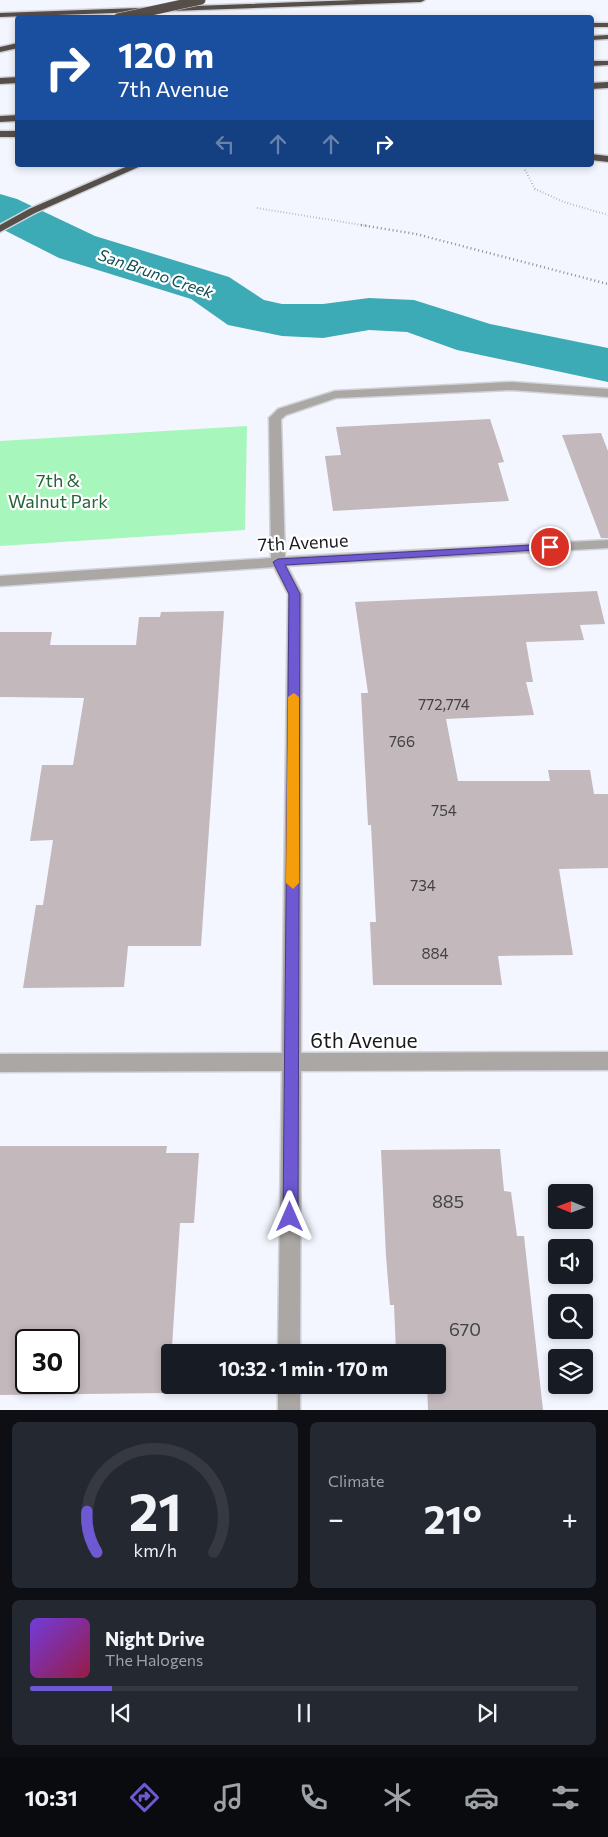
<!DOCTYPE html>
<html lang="en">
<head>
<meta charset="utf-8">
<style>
  :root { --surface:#171b24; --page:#242831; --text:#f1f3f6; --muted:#9ea1a6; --line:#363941; --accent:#6e59d3 }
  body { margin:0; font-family:Commissioner,sans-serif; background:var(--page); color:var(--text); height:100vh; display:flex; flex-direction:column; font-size:19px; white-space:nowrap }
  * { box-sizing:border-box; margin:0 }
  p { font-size:16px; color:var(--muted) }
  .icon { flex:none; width:28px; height:28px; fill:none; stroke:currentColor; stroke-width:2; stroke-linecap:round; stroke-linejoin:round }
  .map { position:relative; height:1410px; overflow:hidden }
  .panel { display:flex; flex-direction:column; gap:12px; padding:12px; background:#0d0f14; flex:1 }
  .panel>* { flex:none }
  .hud { position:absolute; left:15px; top:15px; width:579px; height:152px; border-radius:5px; box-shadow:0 2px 8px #0003; background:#1a4fa0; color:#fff; overflow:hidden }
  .needle { width:32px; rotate:271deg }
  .controls { position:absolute; left:548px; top:1184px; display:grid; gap:10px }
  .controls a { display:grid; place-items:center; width:45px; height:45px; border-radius:5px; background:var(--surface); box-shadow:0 2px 8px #0003; font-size:25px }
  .speed { position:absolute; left:15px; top:1329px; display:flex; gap:10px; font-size:25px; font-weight:700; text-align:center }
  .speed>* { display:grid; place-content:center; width:65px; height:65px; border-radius:50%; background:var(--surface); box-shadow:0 2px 8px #0003; line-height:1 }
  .speed .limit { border:2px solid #111; border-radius:8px; background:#fff; color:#111 }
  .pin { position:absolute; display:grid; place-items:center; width:42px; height:42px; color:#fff; margin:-21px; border:2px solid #fff; border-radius:50%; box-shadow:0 1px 5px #0007 }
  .me { position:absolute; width:55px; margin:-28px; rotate:0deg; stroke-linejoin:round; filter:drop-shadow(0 0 4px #0008) }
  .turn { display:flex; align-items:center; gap:18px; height:105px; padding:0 20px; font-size:22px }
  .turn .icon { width:65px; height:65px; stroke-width:2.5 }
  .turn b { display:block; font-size:35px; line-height:42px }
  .lanes { display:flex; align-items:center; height:48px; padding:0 20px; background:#0003; justify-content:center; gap:25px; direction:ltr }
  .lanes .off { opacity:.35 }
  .big { font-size:38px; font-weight:700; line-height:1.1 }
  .panel .card { flex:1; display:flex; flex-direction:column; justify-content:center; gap:8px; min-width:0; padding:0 18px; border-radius:8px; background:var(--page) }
  .panel .dial { align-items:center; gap:0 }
  .dial svg { height:130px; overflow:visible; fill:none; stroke:var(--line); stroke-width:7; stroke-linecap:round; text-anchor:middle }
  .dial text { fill:var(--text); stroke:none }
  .song { display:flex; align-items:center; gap:15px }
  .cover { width:60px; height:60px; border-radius:8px; background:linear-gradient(135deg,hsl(260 70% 55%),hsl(340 70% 35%)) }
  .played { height:5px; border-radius:2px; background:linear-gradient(90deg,var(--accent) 15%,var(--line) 15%) }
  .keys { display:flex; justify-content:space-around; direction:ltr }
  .heat { display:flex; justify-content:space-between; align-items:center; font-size:28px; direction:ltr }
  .panel .tiles { flex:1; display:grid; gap:12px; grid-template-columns:1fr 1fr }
  .card:last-child { grid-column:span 2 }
  .trip { position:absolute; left:161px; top:1344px; width:285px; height:50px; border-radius:5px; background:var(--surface); box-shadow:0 2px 8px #0003; font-weight:700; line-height:50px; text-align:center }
  .menu { display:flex; height:80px; justify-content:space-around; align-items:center; background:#090b0e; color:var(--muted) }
  .menu .icon { width:35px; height:35px }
  .menu .current { color:var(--accent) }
  .menu b { font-size:22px; color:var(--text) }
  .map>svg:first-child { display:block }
  .green { fill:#a7f7bc }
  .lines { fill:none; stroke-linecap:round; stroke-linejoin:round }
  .river { fill:#3dabb6; fill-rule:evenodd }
  .building { fill:#c3b8bc; fill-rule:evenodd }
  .service-casing { stroke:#d0d3da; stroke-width:3 }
  .minor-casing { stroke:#d0d3da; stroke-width:3 }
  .motorway-casing { stroke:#d0d3da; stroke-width:3 }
  .path-far1 { stroke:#8a8d92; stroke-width:2; stroke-dasharray:0.5 2.5; stroke-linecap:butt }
  .path { stroke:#8a8d92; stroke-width:2.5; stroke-dasharray:1 3; stroke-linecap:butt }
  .service { fill:#aba7a4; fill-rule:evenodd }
  .minor { fill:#aba7a4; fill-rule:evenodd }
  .motorway { fill:#564e49; fill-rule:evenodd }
  .motorway-bridge-casing { stroke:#d0d3da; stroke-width:10; stroke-linecap:butt }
  .motorway-bridge { stroke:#564e49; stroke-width:9 }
  .route { fill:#6e59d3; stroke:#483a89 }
  .slow { fill:#f59e0b }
  .labels { text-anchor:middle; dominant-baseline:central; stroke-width:4.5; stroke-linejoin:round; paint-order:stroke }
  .number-label { font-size:15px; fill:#434245 }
  .far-water-label { font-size:16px; font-style:italic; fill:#0d4d53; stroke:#fff }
  .park-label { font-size:18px; fill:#26633a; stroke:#fff }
  .street-label { font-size:18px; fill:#181a1d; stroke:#fff }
  .near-number-label { font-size:18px; fill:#434245 }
  .near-street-label { font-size:21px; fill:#181a1d; stroke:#fff }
</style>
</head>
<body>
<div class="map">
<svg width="608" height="1410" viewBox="0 0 608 1410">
  <rect width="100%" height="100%" fill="#f3f6fe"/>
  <!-- green -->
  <path class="green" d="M247,426L245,530L0,546V441Z"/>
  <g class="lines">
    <!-- river -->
    <path class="river" d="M0,194L17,199L95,236L229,277L264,300L282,304H323L369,298L414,300L490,324L608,348V382L457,350L407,332L369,330L323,338L282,336L228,325L191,299L59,258L0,228Z"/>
  </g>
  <!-- building -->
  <path class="building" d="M490,419L504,462L498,463L509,501L333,511L325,456L341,455L336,427Z
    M601,433L608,451V538H601L562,435Z
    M597,591L605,624L580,625L584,640L526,642L533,682H526L534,715L446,719L458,781H550L548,770H590L594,794H608V868L559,869L573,955L498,956L502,985H373L370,922H376L371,825H368L361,693H368L355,602Z
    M224,611L201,946H128L124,987L23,988L36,905H43L53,840L30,841L42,765H73L84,698L0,697V632H52L50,645H136L139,617H160L161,612Z
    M0,1146H167L166,1153H199L194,1223H180L169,1393L0,1395ZM26,1340H69V1382H26Z
    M500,1149L504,1191L511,1192L517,1236H524L543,1410H428L427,1385H438V1352H396L394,1305H390L386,1256L381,1150Z"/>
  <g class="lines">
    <!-- service casing -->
    <g class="service-casing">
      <path id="service" d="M512,382L608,389V397L512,390L336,398L286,415L279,421H271L269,418L278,409L335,391Z"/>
    </g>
    <!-- minor casing -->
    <g class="minor-casing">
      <path id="minor" d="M275,414L281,418L285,557L608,540V548L287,566L302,594L301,1053L608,1052V1070L301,1071L300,1352H278L282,1071L0,1072V1054L282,1053L288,594L274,567L0,586V576L271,558L269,418Z
        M278,1385H300V1410H278Z"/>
    </g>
    <!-- motorway casing -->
    <g class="motorway-casing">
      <path id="motorway" d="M356,0H425L421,2L0,17V13Z
        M591,23H608V27H591Z
        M608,35V39L591,40V36Z
        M18,43V48L0,52V47Z
        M591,61H608V65L591,66Z
        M18,77V83L0,84V78Z
        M608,82V88L591,89V83Z
        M18,115V121L0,122V116Z
        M0,131H18V137H0Z
        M591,154L608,156V162L591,160Z
        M130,165H143L35,213L0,232V225L29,209Z"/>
    </g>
    <!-- path-far1 -->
    <path class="path-far1" d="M525,170L535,189L564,202L608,215
      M257,208L368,226"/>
    <!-- path -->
    <path class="path" d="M361,225L416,234L608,284"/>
    <!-- service -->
    <use href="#service" class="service"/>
    <!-- minor -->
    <use href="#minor" class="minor"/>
    <!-- motorway -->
    <use href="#motorway" class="motorway"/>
    <!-- motorway-bridge casing -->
    <g class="motorway-bridge-casing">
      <path id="motorway-bridge" d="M118,18L201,0"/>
    </g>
    <!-- motorway-bridge -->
    <use href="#motorway-bridge" class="motorway-bridge"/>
  </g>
  <!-- route -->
  <path class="route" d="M550,544L553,545V549L285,565L300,594L298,1217L296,1222L290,1225L285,1222L283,1217L289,594L273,562L278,559Z"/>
  <!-- slow -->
  <path class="slow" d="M294,693L299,697V883L293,889L286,883L288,697Z"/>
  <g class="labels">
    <!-- number labels -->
    <g class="number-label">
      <text x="444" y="704">772,774</text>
      <text x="402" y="741">766</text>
      <text x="444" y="810">754</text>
      <text x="423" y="885">734</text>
      <text x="435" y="953">884</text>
    </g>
    <!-- far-water labels -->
    <g class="far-water-label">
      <text transform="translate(156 273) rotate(19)">San Bruno Creek</text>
    </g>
    <!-- park labels -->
    <g class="park-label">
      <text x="58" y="480">7th &amp;<tspan x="58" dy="21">Walnut Park</tspan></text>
    </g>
    <!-- street labels -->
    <g class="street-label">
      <text transform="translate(303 542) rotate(-3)">7th Avenue</text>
    </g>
    <!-- near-number labels -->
    <g class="near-number-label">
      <text x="448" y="1201">885</text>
      <text x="465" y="1329">670</text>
    </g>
    <!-- near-street labels -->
    <g class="near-street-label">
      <text x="364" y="1039">6th Avenue</text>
    </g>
  </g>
</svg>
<div class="controls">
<a><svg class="needle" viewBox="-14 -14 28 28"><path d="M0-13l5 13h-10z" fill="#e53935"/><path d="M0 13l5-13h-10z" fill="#9ea1a6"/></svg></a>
<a><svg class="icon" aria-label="sound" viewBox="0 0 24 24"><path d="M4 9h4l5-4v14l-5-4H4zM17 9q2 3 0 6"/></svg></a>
<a><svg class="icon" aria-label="search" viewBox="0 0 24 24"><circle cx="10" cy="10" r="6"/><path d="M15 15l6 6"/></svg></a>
<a><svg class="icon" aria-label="layers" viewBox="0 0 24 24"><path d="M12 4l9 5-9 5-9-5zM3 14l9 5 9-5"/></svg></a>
</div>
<div class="speed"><div class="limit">30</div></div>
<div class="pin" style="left:550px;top:547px;background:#d93025"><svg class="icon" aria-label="arrive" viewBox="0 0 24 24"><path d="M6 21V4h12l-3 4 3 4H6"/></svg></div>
<svg class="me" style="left:290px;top:1217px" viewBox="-20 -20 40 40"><path d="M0-17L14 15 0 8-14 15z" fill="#6e59d3" stroke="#fff" stroke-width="4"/></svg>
<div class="trip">10:32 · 1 min · 170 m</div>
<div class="hud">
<div class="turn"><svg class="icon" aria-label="right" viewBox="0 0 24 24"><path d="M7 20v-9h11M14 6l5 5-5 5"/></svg><div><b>120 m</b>7th Avenue</div></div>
<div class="lanes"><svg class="icon off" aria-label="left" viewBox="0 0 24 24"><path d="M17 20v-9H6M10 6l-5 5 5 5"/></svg><svg class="icon off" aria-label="ahead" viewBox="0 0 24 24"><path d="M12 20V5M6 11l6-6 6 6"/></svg><svg class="icon off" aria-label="ahead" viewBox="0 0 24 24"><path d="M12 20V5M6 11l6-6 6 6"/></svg><svg class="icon" aria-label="right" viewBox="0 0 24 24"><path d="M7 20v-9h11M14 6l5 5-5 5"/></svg></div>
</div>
</div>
<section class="panel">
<div class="tiles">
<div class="card dial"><svg viewBox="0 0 100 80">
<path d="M14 69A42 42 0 1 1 86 69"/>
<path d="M14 69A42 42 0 0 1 8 44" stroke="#6e59d3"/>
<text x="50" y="56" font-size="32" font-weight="700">21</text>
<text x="50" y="72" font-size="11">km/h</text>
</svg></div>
<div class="card"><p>Climate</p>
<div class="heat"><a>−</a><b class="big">21°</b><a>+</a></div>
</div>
<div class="card">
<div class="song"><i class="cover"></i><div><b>Night Drive</b><p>The Halogens</p></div></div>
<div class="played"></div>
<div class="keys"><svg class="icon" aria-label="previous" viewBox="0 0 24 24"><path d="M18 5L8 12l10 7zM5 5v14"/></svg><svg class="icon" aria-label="pause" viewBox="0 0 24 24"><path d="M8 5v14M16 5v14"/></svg><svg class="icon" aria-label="next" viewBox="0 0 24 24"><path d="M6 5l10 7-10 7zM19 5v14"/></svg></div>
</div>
</div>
</section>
<nav class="menu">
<b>10:31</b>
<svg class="icon current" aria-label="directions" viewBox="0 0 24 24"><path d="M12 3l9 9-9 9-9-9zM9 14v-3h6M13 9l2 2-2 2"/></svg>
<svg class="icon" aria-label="music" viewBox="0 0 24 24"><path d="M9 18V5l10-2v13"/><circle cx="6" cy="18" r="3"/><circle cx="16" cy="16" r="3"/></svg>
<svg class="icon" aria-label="phone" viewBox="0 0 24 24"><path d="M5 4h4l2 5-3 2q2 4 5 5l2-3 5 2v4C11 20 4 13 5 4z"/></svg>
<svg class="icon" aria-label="climate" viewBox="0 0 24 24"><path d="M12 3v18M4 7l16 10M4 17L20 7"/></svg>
<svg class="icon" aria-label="car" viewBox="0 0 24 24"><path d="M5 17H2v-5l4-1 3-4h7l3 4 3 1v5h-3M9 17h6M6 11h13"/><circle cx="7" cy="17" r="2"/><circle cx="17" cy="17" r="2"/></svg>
<svg class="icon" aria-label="filters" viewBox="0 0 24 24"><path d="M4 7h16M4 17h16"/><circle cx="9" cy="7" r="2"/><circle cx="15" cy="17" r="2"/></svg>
</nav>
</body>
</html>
